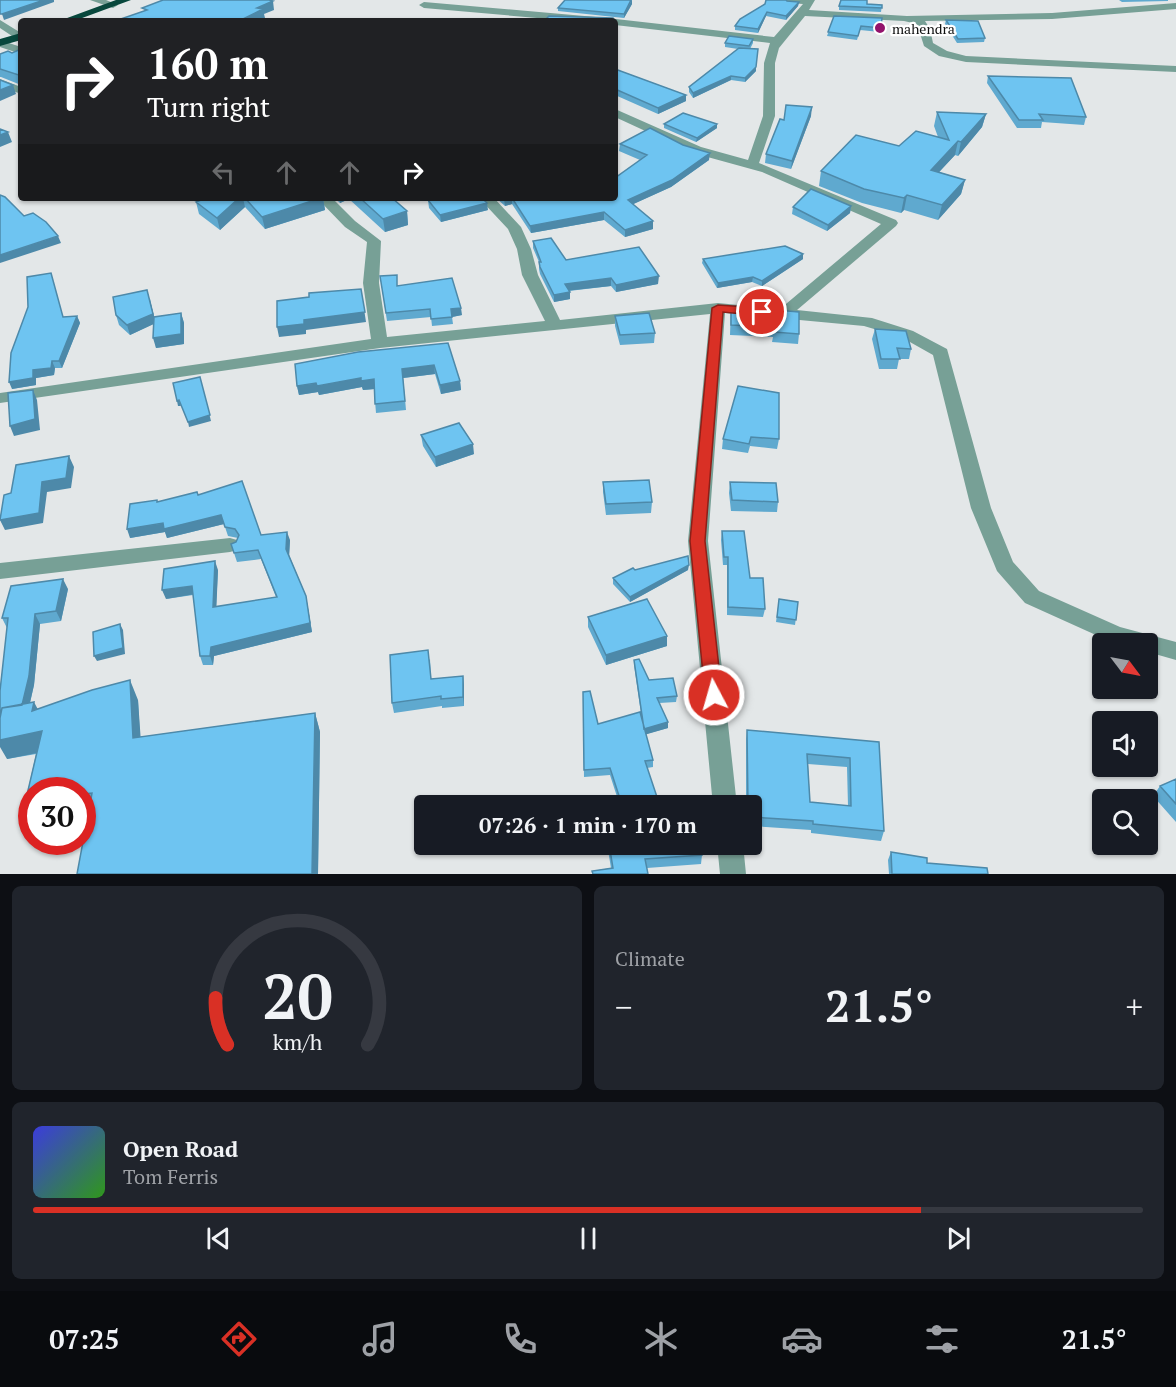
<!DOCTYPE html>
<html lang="en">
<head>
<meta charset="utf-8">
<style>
  :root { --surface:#171b24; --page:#20242c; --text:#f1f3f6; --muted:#9ea1a6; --line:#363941; --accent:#d93025 }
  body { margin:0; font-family:"PT Serif",serif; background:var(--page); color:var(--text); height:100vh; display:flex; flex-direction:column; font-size:22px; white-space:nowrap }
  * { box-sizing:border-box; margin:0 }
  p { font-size:20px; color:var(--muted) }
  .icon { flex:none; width:33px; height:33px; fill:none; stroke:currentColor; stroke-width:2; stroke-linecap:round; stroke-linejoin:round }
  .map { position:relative; height:874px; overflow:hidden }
  .sheet { display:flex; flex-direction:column; gap:12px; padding:12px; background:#0d0f14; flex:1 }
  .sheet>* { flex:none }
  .top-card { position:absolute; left:18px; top:18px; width:600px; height:183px; border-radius:6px; box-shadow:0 2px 4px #0004; background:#202124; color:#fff; overflow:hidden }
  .needle { width:39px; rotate:122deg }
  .tools { position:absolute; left:1092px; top:633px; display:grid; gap:12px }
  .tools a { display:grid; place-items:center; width:66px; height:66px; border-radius:6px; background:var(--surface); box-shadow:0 2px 4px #0004; font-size:30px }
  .speed { position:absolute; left:18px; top:777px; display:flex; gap:12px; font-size:30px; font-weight:700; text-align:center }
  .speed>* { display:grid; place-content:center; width:78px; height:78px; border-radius:50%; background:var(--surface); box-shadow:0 2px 4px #0004; line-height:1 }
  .speed .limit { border:9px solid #d22; background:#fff; color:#111 }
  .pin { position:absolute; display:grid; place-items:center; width:51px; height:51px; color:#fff; margin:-26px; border:3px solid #fff; border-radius:50%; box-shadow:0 2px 6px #0007 }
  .me { position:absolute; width:66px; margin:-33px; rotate:354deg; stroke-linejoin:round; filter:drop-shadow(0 0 4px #0008) }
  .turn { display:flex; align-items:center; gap:21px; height:126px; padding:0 30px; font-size:27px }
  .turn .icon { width:78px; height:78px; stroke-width:2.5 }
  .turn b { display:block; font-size:42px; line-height:51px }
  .lanes { display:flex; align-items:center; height:57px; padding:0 30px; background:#0003; justify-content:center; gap:30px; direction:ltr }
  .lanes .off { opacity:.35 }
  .big { font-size:45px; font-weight:700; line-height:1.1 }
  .sheet .widget { flex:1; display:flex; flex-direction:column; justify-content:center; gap:9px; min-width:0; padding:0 21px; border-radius:9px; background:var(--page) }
  .sheet .dial { align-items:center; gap:0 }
  .dial svg { height:156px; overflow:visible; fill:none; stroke:var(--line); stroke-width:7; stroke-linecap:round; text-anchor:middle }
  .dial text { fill:var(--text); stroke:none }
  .song { display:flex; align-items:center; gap:18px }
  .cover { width:72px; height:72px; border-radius:9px; background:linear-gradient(135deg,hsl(240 70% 55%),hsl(110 70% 35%)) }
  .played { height:6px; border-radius:3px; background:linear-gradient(90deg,var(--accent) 80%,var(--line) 80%) }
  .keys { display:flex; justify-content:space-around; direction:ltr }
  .heat { display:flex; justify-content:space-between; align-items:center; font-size:33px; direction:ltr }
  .sheet .tiles { flex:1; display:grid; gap:12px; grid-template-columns:1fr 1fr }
  .widget:last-child { grid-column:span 2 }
  .trip { position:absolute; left:414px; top:795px; width:348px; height:60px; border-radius:6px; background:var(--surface); box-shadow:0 2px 4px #0004; font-weight:700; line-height:60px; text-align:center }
  .menu { display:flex; height:96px; justify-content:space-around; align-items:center; background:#090b0e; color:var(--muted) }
  .menu .icon { width:42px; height:42px }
  .menu .current { color:var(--accent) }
  .menu b { font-size:27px; color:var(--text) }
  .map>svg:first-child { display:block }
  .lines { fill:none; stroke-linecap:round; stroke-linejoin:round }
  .minor { fill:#77a096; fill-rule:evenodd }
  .highway { fill:#08483d; fill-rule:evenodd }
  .wall { fill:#5fa9cf; fill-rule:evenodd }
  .shaded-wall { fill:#4d89a9 }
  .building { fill:#6ec4f1; stroke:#4d89a9; stroke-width:1.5; fill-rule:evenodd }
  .route { fill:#d93025; stroke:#8d1f18; stroke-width:1.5 }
  .poi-dot { fill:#93126c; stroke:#fff; stroke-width:2 }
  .labels { text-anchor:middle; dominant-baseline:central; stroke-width:4.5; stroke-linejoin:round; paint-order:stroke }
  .far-poi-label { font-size:14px; fill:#0f1010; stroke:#fff; text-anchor:start }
</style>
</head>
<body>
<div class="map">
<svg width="1176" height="874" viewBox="0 0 1176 874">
  <rect width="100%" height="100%" fill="#e3e7e8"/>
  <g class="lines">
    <!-- minor -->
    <path class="minor" d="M90,0H106L118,5L113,8Z
      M783,0H815L809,10L907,16L1052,13L1176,3V9L1052,19L925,21L930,29L933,43L947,51L966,56L1176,66V72L966,62L939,56L924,46L917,24L904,21L805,16L779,48L775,63V116L759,163L896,220L898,223L896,226L797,310L872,318L913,331L947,349L991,508L1013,562L1039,591L1120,627L1176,642V660L1148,652V644H1118L1107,640L1025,603L997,571L971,508L933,355L901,337L864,326L725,313L708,541L737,806H713L688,541L710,314L380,348L0,403V393L371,339L363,283L367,242L345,227L317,198H332L355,221L381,241L379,283L387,337L545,321L522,275L517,249L508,229L479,198H494L521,227L531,249L538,275L560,320L718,303L780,309L881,224L762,172L693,153L615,117V109L701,147L748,160L763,116L764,63L770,43L615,25V21H572L424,8L419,5L424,2L607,18L774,37L803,4L788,3Z
      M0,20L21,33V39L15,38L0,28Z
      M0,40L21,47V54L0,47Z
      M0,79L21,87V94L0,86Z
      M230,538L237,540L240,545L237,550L230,552L0,579V563Z
      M717,844H743L746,874H720Z"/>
    <!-- highway -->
    <path class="highway" d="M116,0H131L74,21H59Z
      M21,33V40L0,46V39Z"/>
  </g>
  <!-- wall -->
  <path class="wall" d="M632,0V4L624,18L558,11V8Z
    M1119,0H1168V1L1122,2Z
    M787,1L799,2L798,6L786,20L766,16L758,33L735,30V26Z
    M867,4L882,5L881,12L839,10V6Z
    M834,16L881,28L880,32L860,30L857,40L827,36Z
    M946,20L985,38L984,42L957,43L945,24Z
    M753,39V43L750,49L756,71L745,82L731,80L693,98L689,92V87L738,49L725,47V43Z
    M21,49V85L1,77H0V54L12,53Z
    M615,69L686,95V101L658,114L615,95Z
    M988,76L1086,117L1084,125L1042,122L1041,128H1017L987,83Z
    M937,112L986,114L982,127L958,156L955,155L939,172L965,180L961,194L938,220L904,210L901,213L862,203L819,186L821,171L899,146L938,137L934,126Z
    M811,116L791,169L765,163L766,154L784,120Z
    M664,124L717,128L696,142L664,128Z
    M620,144L709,160L671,187L633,204L653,229L625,237L604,220L531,233L512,204L505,206L496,198H615L640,160L619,151Z
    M206,198H323L325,210L265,229L245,207L220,230L199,214L196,202Z
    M335,198H392L407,211L408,225L385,232L349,199L340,203Z
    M428,200L488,210L441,222L429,208Z
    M851,206L850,213L827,231L792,214L793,207Z
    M533,241L566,260L658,284L616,292L611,286L569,291L570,299L554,302L540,274L539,269V262L533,248Z
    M803,254V259L762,286L752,282L717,288L702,263L703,259Z
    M51,273L63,317L77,316L80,323L62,368H55L54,375L36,378V385L12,389Z
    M380,276L398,286L462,315L452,317L453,324L432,326L431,317L387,321Z
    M150,299L154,317L181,313L184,323V344L156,348L153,324L130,335L119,325L116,315Z
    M731,306L799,334L798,344L772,342L773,337L730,335Z
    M615,316L655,333L654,343L620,345L615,326Z
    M875,329L911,349L909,359H899L897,369H879L872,339Z
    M448,343L460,381L461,390L441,394L435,374L403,378L406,410L376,413L374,389L363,390L362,387L319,395L318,392L299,395L297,386Z
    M738,386L779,439L777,449L750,446L748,453L722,449L723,439Z
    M421,435L474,454L436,467L423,446Z
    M603,482L652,502L651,513L606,515L603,492Z
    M730,482L778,502L777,512L731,511L729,493Z
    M198,495L261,535L290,540L289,555L306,596L312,632L214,656L213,665H203L200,656L193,595L166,599L218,570L216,607L276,597L261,559L237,562L231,544L236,542L238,538L228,536L224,524L167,538L165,532L130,538L157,500L158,502Z
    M722,531L765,609L763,617L727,615V565H723L721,540Z
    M635,570H688L630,602L613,584V578Z
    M68,589L61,621L40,624L34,685L30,703L38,709L138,700L140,737L315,713L320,732L318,874H77L89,813L82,814V790H32V813L25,803L36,754L7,759V628L2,618Z
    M779,599L798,602L795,625L776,622Z
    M588,617L667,636V646L606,665L588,627Z
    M430,659L431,679L463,676L464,686V706L442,708V706L394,713L392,703Z
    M634,660L649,680L677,696L676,702L659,703L668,728L646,734L653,760V767L647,768L657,797L656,804L650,806H620L610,775L584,777L583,692L598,724L642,720L634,665Z
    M747,730L879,742L884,831L881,841L811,833V830L752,826V806H746V739ZM808,764L847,767L848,806L810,802Z
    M1176,779V822L1153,796L1160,786Z
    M607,844H701L702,855L701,864L647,868L648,874H592V871L611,868Z
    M891,852L927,863L988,874H889L888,860Z"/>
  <!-- shaded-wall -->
  <path class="shaded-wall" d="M44,0H54V2L4,20L2,14Z
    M632,0V4L624,18V14Z
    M273,1L274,10L264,14L265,18L259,21H239L257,8Z
    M799,2L798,6L786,20V16Z
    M767,12L766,16L758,33V29Z
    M756,67V71L745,82V78Z
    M731,76V80L693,98V93Z
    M13,85L16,94L0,101V90Z
    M686,95V101L658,114V108Z
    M812,107L811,116L791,169L792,161Z
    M986,114L982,127L958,156L961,142Z
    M717,124V128L696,142L697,138Z
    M8,132L12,142L0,147V135Z
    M958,141L955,155L928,184L931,170Z
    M710,153L709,160L671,187L627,207L628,200Z
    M965,180L961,194L938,220L942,205Z
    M907,195L904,210L901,213L904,198Z
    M239,198H243L245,207L220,230L217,218Z
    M321,198H323L325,210L265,229L262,217Z
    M340,198H349V199L340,203Z
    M507,198H512V204L505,206L504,199Z
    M487,203L488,210L441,222L440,215Z
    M851,206L850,213L827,231L828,225Z
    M407,211L408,225L385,232L383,219Z
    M604,212V220L531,233L530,226Z
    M653,221V229L625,237V230Z
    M58,236L61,243L0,263V255Z
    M803,254V259L762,286V281Z
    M659,276L658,284L616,292V285Z
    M753,277L752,282L717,288L718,283Z
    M611,278V286L565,291V284Z
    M361,289L366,322L306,330V334L279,337L277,327L304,320Z
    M147,290L156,323L130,335L127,325Z
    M570,292V299L554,302V295Z
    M461,308L462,315L452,317L451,309Z
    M181,313L184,323V344L156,348L153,338Z
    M77,316L80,323L62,368L59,361Z
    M52,361L55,368L54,375L36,378V385L12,389L9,382Z
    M434,365L435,374L403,378L406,410L402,369Z
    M200,377L211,421L189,427L188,422Z
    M361,378L374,379L375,389L363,390L362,387L319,395L318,392L299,395L297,386Z
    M460,381L461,390L441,394L440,385Z
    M33,390L37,400L40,430L14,436L10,426Z
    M179,400L181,406H178L177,401Z
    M473,444L474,454L436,467L435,457Z
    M69,456L74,467L71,488L47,492L43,523L5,530L0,520Z
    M221,515L224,524L167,538L165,532L130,538L127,529Z
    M287,532L290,540L289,558L286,549Z
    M215,561L218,570L216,616L213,607Z
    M689,565L688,570L630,602V597Z
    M63,579L68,589L61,621L56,611Z
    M192,586L195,594L166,599L162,590Z
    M306,596L312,632L214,656L213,665L210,656L211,647Z
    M35,614L40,624L34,685L25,724L19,714Z
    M120,624L123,630L125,654L97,661L94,656Z
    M667,636V646L606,665V655Z
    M463,676L464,686V706L463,697Z
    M130,680L138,700L142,757L133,738Z
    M34,702L44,721L32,711Z
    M315,713L320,732L318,874H312Z
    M668,722V728L644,735V729Z
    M42,731L52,750L7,759L0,747V740Z
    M657,797L656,804L650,806H622Z"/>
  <!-- building -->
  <path class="building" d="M0,0H44L2,14H0Z
    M163,0H269L273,1L257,8L263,9L239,21H115L147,10L142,8Z
    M565,0H631L624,14L558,8Z
    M766,0H786L787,1L799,2L786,16L767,12L758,29L735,26L740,19L765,4Z
    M841,0H867V4L882,5V8L839,6Z
    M549,16L613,18L614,21H544Z
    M834,16L882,18L881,28L861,26L858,36L828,32Z
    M946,20L978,21L985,38L958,39Z
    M729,36L753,39L749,46L725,43Z
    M739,48L758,49L756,67L745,78L731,76L693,93L689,87Z
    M21,49V82H20L19,75L0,69V54L8,51L12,53Z
    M615,69L686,95L658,108L615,89Z
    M988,76L1071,78L1086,117L1039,114L1043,120H1019Z
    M0,80L13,85L0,90Z
    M786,105L812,107L792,161L766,154L780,119L784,120Z
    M937,112L986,114L961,142L958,141L931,170L965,180L942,205L907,195L904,198L864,189L821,171L856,135L899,146L916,131L949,140Z
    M683,113L717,124L697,138L664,124Z
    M650,128L683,145L710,153L672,180L628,200L653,221L625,230L604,212L530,226L512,198H615V178L647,155L620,144Z
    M0,129L8,132L0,135Z
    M811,189L851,206L828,225L793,207Z
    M0,195L5,197L24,216L33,213L46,222L58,236L0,255Z
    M206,198H239L217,218L196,202Z
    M245,198H321L262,217Z
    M360,198H392L407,211L383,219Z
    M437,198H482L487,203L440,215L428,200Z
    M551,238L566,260L639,247L659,276L616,285L611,278L565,284L570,292L554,295L540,267L539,262H541L533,241Z
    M785,246L803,254L762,281L753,277L718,283L703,259Z
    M51,273L63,317L77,316L59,361H52L51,368L33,370V378L9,382L11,353L28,307L27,277Z
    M397,275V286L452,278L461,308L451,309L452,317L431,319L430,309L386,313L380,276Z
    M361,289L365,312L304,320V324L277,327V301L309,297V293Z
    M147,290L153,314L127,325L116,315L113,297Z
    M731,306L799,312V334L774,332V327L731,325Z
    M181,313V334L153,338L154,317Z
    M649,313L655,333L620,335L615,316Z
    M875,329L906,331L911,349L897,348L900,359H881Z
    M448,343L460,381L440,385L434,365L402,369L405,401L375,404L374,379L361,381V378L317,386L316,383L297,386L295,364L358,352Z
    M200,377L210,415L188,422L179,400L177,401L173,383Z
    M738,386L779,393V439L751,437L749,444L723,439Z
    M33,390L35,419L10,426L8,393Z
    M459,423L473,444L435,457L421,435Z
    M69,456L66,478L42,482L39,513L0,520L4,495L11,493L16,465Z
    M649,480L652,502L606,504L603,482Z
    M242,481L261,535L287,532L286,549L306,596L310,623L211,647L210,656H200L192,586L162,590L164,569L215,561L213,607L277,597L258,550L234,553L231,544L236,542L239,535L235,529L225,527L221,515L164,529L163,523L127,529L130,504L157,500V502L197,492L198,495Z
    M730,482L776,483L778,502L732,500Z
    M722,531H744L750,578H763L765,609L728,607V557H724Z
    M688,556L689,565L630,597L613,578L633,568L635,570Z
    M63,579L56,611L35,614L29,676L22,705L2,708L0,717V691L8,618H2L11,586Z
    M647,599L667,636L606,655L588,617Z
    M779,599L798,602L796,620L777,617Z
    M120,624L123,648L94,656L93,632Z
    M428,650L431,679L463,676V697L441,699V696L392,703L390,655Z
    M639,659L649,680L673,678L677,696L657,698L668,722L644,729L634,660Z
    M130,680L133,738L315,713L312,874H77L92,793L82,794V790H32V802L25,803L42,731L0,740V718L2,708L34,702L32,711L92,690Z
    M590,691L598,724L640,712L653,760L645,761L657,797L622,805L610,768L584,770L583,692Z
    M747,730L879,742L884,831L813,824V821L752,817V806H748ZM807,754L850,758L851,806L810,802Z
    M1176,779V804L1160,786Z
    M609,844H701L702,855L645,859L648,874H593L592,871L613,868Z
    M891,852L927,858V863L987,868L988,874H892Z"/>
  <!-- route -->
  <path class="route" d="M718,305L762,308L768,312L762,316L723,312L705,541L722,695L720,700L714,702L708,700L705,695L690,541L712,308Z"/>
  <!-- markers -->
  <circle class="poi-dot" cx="880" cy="28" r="6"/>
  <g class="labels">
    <!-- far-poi labels -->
    <g class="far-poi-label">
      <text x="892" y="28">mahendra</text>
    </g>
  </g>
</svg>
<div class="tools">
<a><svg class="needle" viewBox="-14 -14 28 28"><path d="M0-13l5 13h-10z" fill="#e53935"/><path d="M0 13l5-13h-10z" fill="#9ea1a6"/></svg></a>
<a><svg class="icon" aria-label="sound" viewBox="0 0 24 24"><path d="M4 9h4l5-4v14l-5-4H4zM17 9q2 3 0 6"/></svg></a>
<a><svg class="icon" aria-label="search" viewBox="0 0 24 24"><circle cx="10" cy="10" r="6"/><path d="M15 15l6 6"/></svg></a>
</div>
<div class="speed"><div class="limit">30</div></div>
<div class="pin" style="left:762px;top:312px;background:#d93025"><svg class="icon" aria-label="arrive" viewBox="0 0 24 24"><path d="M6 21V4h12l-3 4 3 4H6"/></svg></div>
<svg class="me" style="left:714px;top:695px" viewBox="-20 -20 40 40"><circle r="17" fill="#d93025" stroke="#fff" stroke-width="3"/><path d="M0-11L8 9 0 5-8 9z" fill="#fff"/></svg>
<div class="trip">07:26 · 1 min · 170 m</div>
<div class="top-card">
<div class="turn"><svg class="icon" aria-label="right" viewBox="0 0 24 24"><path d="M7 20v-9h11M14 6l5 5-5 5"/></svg><div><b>160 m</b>Turn right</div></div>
<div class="lanes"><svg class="icon off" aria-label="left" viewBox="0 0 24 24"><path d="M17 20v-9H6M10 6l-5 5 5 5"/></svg><svg class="icon off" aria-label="ahead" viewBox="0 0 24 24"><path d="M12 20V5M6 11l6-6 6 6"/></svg><svg class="icon off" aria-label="ahead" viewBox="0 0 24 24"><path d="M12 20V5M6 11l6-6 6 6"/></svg><svg class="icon" aria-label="right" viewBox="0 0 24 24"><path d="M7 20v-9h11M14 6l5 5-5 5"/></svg></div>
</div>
</div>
<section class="sheet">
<div class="tiles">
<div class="widget dial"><svg viewBox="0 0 100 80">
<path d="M14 69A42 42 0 1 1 86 69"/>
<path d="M14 69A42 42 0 0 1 8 45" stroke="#d93025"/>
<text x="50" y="56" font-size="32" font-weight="700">20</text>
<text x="50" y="72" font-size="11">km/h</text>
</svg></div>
<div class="widget"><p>Climate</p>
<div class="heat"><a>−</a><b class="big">21.5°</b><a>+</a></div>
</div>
<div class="widget">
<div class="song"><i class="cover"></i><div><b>Open Road</b><p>Tom Ferris</p></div></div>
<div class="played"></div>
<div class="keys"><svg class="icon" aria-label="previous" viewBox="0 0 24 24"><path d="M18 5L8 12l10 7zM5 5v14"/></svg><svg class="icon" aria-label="pause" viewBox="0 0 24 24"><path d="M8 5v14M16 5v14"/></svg><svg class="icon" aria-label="next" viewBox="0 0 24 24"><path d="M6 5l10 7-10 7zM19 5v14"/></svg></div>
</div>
</div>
</section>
<nav class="menu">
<b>07:25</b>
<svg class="icon current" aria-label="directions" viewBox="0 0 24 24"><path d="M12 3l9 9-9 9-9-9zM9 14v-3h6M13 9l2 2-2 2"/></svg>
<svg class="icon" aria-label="music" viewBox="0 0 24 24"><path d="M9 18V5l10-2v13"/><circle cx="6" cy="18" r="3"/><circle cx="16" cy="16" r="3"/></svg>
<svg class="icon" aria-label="phone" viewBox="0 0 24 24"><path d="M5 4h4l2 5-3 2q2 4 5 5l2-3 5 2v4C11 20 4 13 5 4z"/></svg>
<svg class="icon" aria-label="climate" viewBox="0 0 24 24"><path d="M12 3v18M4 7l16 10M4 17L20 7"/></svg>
<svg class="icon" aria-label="car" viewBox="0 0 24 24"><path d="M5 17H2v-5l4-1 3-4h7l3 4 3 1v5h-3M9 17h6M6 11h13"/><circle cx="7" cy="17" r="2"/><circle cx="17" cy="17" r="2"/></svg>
<svg class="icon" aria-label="filters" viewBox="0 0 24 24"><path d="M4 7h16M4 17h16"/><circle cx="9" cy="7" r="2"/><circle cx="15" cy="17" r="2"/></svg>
<b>21.5°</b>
</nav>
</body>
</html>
